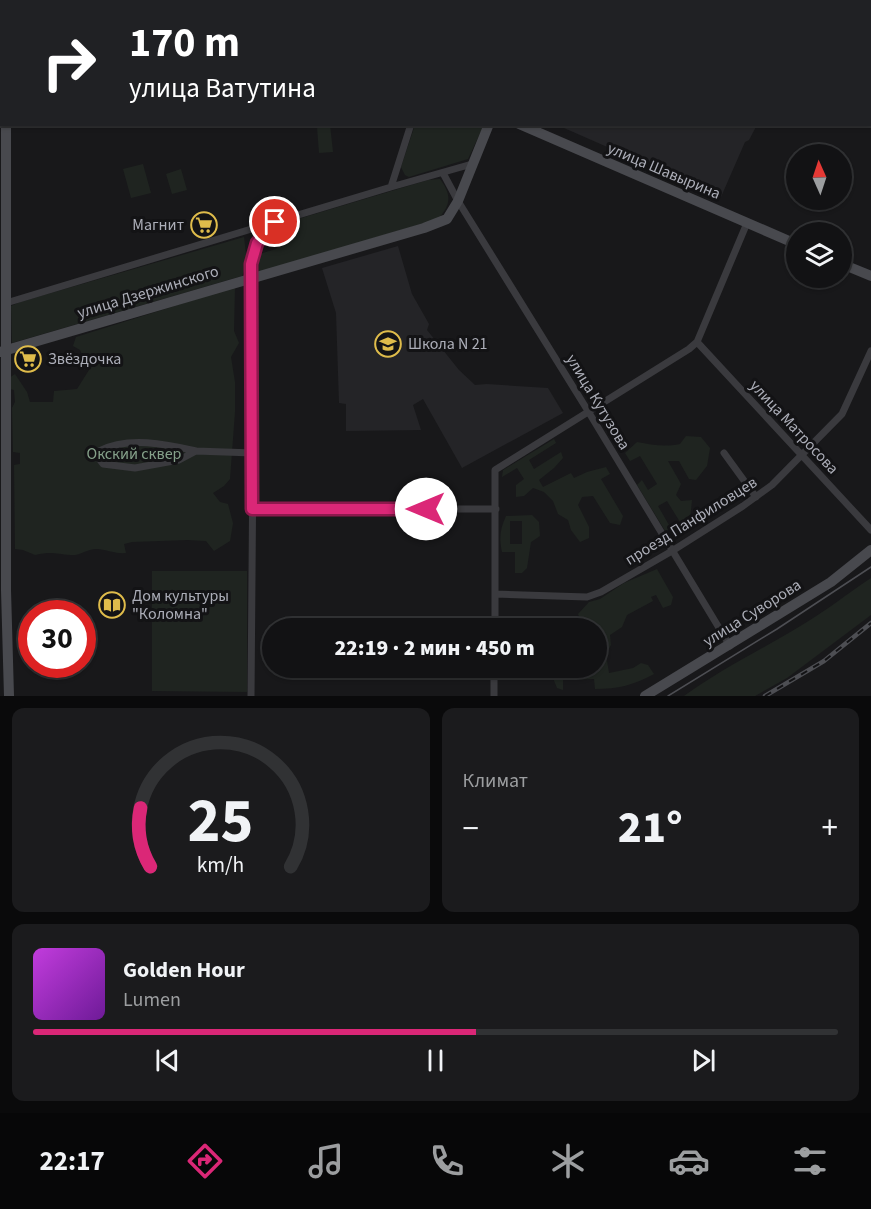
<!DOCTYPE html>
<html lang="ru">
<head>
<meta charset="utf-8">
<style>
  :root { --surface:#121214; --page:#1b1b1d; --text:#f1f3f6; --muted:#9c9ea0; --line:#313234; --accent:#db2777 }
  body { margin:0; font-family:"Source Sans 3",sans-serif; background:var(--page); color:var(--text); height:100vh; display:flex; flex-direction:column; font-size:22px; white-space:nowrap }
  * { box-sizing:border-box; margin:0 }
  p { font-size:20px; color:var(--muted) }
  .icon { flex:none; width:33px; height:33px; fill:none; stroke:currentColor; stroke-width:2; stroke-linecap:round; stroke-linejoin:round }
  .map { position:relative; height:696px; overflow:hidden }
  .sheet { display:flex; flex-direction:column; gap:12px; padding:12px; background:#0a0a0b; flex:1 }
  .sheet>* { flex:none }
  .banner { position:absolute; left:0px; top:0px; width:872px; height:126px; box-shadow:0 2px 4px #0004,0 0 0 2px var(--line); background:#202124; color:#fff; overflow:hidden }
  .needle { width:39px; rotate:357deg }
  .buttons { position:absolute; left:786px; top:144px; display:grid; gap:12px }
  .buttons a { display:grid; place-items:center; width:66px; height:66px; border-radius:50%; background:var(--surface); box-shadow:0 2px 4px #0004,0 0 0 2px var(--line); font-size:30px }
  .speed { position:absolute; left:18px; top:600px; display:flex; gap:12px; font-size:30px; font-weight:700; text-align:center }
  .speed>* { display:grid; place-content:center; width:78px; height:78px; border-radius:50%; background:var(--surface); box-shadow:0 2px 4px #0004,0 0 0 2px var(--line); line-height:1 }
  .speed .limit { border:9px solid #d22; background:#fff; color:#111 }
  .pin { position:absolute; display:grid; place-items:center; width:51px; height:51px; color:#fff; margin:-26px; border:3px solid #fff; border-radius:50%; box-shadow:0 2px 6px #0007 }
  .me { position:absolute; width:66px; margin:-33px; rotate:270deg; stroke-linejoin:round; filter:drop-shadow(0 0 4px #0008) }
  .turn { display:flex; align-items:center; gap:21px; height:126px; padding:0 30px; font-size:27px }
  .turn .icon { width:78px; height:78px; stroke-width:2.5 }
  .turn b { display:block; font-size:42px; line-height:51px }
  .big { font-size:45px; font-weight:800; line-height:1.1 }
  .sheet .card { flex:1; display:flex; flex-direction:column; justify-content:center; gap:9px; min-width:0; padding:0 21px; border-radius:12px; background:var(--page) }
  .sheet .dial { align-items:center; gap:0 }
  .dial svg { height:156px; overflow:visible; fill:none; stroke:var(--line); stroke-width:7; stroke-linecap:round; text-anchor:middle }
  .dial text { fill:var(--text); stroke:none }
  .song { display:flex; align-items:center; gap:18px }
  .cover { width:72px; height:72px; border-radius:9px; background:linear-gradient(135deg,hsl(290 70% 55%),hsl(280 70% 35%)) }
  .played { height:6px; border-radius:3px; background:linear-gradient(90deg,var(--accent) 55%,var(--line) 55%) }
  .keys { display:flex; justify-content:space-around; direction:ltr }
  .heat { display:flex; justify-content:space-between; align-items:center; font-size:33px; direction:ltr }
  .sheet .tiles { flex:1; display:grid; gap:12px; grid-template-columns:1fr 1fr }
  .card:last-child { grid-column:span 2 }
  .trip { position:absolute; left:262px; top:618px; width:345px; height:60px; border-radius:30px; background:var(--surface); box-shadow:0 2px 4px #0004,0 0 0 2px var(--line); font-weight:800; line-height:60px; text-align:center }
  .tabs { display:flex; height:96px; justify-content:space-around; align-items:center; background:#070708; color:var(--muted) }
  .tabs .icon { width:42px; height:42px }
  .tabs .current { color:var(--accent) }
  .tabs b { font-size:27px; color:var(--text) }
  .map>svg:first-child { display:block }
  .built { fill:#242427 }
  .green { fill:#1f2420; fill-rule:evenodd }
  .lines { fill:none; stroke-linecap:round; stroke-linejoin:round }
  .street { stroke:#3a3a3e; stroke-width:7 }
  .secondary { stroke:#48494e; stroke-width:10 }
  .tram { stroke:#4d4e53; stroke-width:1.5 }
  .rail-casing { stroke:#4d4e53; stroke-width:4.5 }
  .rail { stroke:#131315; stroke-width:2; stroke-dasharray:7; stroke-linecap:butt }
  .route-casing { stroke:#8e194d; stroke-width:15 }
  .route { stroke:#db2777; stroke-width:10 }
  .labels { text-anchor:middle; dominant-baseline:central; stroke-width:6; stroke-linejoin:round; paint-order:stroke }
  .street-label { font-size:16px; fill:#acaeb8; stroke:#131315 }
  .poi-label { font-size:16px; fill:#acaeb8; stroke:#131315; text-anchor:start }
  .park-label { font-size:16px; fill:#85a18a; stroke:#131315 }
</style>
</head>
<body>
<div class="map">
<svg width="871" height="696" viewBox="0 0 871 696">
  <rect width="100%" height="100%" fill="#18181a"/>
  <!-- built -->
  <path class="built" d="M555,124H757V125L749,140L745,142L721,197Z
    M398,246L412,294L429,324L427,330L459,370L475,385L487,384L548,388L563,413L462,468L423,399L413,405L421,430L346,431V404L339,403L336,313L322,268Z"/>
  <!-- green -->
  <path class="green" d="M330,125L333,152L319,153L317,127Z
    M415,125H484L468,159L409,177L405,175L401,167Z
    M143,164L151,193L131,198L123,169Z
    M181,169L187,190L172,194L166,174Z
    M440,179C452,195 451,205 438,219L256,273V255L276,249L280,245L278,225L428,180Z
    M244,237L247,264L242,276L12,343L11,306L20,302Z
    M235,287L234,331L239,343L231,357L235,382V412L230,479L224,486L213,493L220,502L228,504L233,523L230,541L214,551L206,541L188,540L132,542L124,544L126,553C116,554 108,550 98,549C88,548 80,556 71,555C55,554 53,551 35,555L23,550L15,549L14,465L20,464V453L13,452L12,408L15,402L14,390L10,389L9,378L15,374L27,392L30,402H53L54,391L77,389L89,370L80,350L73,346L76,337Z
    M686,436L701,437L710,448L707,466L696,480L689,479L679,461H668L681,484L676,495L681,501L692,500L690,520L680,522L667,501L658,506L669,525L667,534L637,485L642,480L648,490L657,484L640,456L630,461L625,453L637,442C652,445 665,447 680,444Z
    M554,439L556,443L529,460L534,469L561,452L563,458L554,468L539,480L543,487L571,473L574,478L587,472L606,467L610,474L601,479L623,516L620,525L610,523L593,496L582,497L578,505L589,527V538L580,542L571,530L568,520L558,514L553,501L544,492L533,488L524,496L516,497V485L524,479L517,468L502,477L503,470Z
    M532,515L539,522L540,536L531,542L527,568L522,573H515V552H502C499,538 500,529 506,516ZM522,521V544H510V521Z
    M657,569L673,597L671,605L663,608L656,595L651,597L653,601L627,615L622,627L610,635L611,645L607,652L597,653V628H583L578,614L589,602L600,599L624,583Z
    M152,571H247V692L152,691Z
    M871,578V615L787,678L755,696H684C721,669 763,649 802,625C826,611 848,593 871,578Z
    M607,661L609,673L633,668L641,663L648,665L654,674C634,685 618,689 595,689L594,679L563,680V690L557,688L549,668H597V662Z"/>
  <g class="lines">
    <!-- street -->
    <path class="street" d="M450,2V0
      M0,42H2
      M443,173L458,201L588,411L730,646
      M391,187L472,164
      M6,303L391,187L411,124
      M697,342L871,530
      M196,451C166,444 128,436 99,451L100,460L103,464L135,468L179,460L196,451L253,453
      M724,453L756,497
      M252,509H496
      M495,594L587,597L601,592L672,551L743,506L772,485L842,414L871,351
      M495,628V470L689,349L697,342L747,223
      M251,696L253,453L251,264L257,243L275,222
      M494,696V668"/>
    <!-- secondary -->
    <path class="secondary" d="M456,0V2
      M11,2V0
      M6,124V590L9,696
      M519,124L796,244
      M842,264L871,276
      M0,352L424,228L447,219L458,201L489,124
      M645,696L831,582L871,550"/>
    <!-- tram -->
    <path class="tram" d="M843,0L846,2
      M870,12H871
      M668,696L777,629L871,567"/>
    <!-- rail casing -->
    <g class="rail-casing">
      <path id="rail" d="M765,696L824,661L871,623"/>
    </g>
    <!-- rail -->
    <use href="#rail" class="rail"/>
  </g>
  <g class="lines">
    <!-- route casing -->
    <g class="route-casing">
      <path id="route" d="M275,222L257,243L251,264L252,509H426"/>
    </g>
    <!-- route -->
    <use href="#route" class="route"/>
  </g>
  <!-- icons -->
  <defs>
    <g id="supermarket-ring" transform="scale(1.35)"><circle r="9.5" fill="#131315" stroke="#dfbc4b" stroke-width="1.5"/><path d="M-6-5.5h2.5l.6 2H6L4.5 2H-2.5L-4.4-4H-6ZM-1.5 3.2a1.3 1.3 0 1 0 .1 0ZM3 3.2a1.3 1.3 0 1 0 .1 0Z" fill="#dfbc4b"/></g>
    <g id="school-ring" transform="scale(1.35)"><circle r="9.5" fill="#131315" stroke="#dfbc4b" stroke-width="1.5"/><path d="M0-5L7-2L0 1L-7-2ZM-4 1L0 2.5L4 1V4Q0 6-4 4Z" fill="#dfbc4b"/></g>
    <g id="library-ring" transform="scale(1.35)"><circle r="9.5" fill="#131315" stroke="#dfbc4b" stroke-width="1.5"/><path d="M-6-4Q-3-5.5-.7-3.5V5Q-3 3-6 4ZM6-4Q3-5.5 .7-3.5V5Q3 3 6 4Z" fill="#dfbc4b"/></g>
  </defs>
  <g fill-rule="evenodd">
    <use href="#supermarket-ring" x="204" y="225"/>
    <use href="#school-ring" x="388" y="344"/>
    <use href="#supermarket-ring" x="28" y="359"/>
    <use href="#library-ring" x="112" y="605"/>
  </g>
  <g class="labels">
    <!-- street labels -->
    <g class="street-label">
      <text transform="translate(664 171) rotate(23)">улица Шавырина</text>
      <text transform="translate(148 292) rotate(-17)">улица Дзержинского</text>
      <text transform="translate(598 402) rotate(59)">улица Кутузова</text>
      <text transform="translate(794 427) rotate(47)">улица Матросова</text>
      <text transform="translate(691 521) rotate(-32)">проезд Панфиловцев</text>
      <text transform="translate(752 613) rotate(-32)">улица Суворова</text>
    </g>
    <!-- poi labels -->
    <g class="poi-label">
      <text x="184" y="225" text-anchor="end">Магнит</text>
      <text x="408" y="344">Школа N 21</text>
      <text x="48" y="359">Звёздочка</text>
      <text x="132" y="596">Дом культуры<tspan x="132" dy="18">"Коломна"</tspan></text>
    </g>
    <!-- park labels -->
    <g class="park-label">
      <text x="134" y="454">Окский сквер</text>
    </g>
  </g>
</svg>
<div class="buttons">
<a><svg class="needle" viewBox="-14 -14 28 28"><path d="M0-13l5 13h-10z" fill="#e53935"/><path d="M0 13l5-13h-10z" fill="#9c9ea0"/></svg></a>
<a><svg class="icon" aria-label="layers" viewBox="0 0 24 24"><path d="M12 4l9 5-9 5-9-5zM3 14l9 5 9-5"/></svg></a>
</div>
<div class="speed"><div class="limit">30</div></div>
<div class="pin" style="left:275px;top:222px;background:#d93025"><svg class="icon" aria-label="arrive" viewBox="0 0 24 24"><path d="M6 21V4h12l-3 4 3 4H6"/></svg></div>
<svg class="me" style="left:426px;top:509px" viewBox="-20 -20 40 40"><circle r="19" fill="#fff"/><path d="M0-13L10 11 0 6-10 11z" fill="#db2777"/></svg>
<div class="trip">22:19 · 2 мин · 450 m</div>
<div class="banner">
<div class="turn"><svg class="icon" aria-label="right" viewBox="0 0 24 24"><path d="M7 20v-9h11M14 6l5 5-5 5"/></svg><div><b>170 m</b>улица Ватутина</div></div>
</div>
</div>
<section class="sheet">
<div class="tiles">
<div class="card dial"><svg viewBox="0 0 100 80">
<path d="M14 69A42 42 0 1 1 86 69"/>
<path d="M14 69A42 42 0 0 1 9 39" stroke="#db2777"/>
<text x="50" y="56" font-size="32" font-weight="700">25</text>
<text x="50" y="72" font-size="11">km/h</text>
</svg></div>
<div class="card"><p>Климат</p>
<div class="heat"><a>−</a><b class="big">21°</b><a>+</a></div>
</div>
<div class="card">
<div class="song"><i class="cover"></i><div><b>Golden Hour</b><p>Lumen</p></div></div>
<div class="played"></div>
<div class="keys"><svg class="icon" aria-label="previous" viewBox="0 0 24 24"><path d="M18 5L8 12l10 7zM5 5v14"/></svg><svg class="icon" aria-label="pause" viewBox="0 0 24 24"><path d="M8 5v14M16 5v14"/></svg><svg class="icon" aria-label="next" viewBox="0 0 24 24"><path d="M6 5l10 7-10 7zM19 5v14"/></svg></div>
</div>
</div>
</section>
<nav class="tabs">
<b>22:17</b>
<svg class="icon current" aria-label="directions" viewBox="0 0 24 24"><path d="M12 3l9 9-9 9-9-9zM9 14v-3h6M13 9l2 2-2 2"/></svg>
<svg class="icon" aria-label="music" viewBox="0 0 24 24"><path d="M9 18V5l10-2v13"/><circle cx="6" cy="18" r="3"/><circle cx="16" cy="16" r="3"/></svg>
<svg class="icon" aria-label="phone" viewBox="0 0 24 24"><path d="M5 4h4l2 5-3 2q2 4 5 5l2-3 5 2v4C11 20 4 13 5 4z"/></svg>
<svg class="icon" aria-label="climate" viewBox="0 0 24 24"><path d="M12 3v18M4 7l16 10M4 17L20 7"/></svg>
<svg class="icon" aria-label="car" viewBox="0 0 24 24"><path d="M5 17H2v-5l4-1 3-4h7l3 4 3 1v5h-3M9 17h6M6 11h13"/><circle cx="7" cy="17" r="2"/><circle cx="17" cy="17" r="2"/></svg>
<svg class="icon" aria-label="filters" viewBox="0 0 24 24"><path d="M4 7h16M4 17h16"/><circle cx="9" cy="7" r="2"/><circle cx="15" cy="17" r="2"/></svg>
</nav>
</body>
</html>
